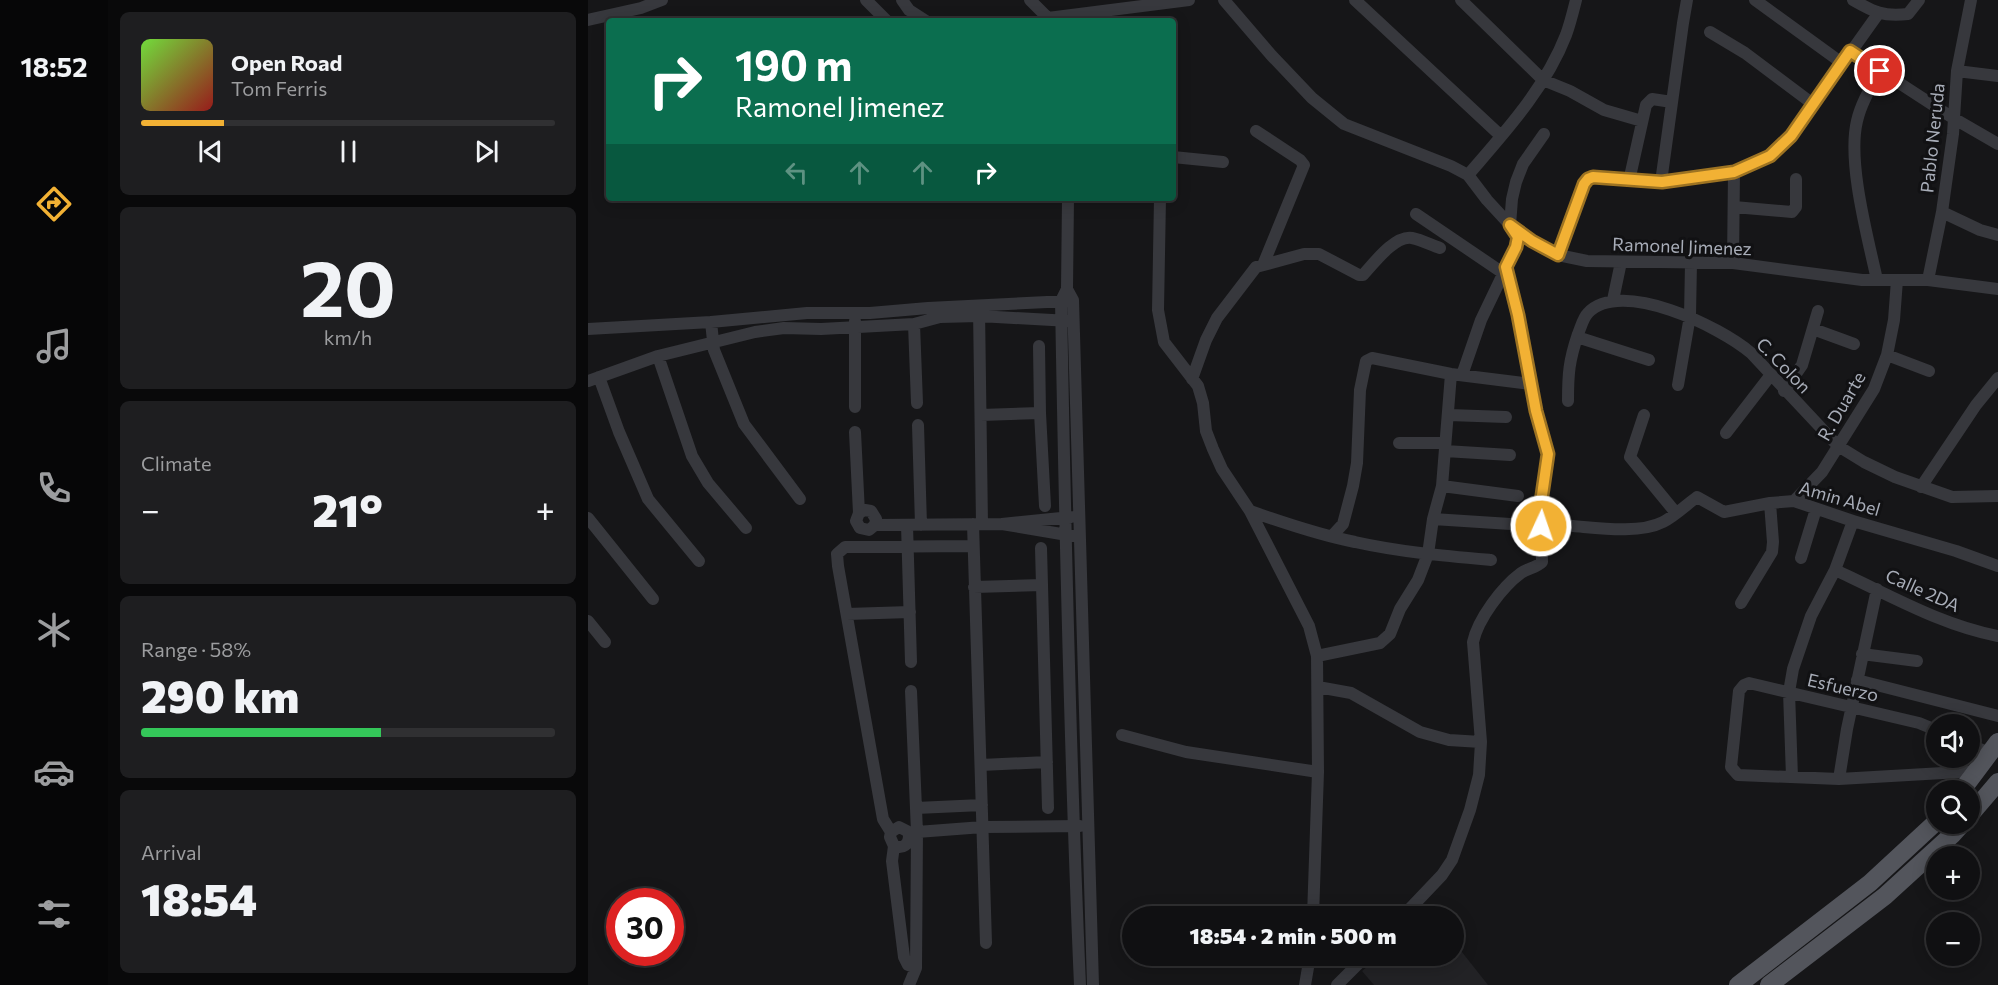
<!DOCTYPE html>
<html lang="en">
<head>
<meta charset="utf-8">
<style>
  :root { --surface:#101012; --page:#1e1e20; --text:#f1f3f6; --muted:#9c9d9f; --line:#303032; --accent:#f2b134 }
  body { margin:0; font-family:Commissioner,sans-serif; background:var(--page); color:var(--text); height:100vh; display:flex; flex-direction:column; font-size:22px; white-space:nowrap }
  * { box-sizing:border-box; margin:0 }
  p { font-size:20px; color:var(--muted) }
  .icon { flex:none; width:33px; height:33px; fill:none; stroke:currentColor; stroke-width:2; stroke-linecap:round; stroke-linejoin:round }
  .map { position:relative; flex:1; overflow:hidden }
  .drawer { display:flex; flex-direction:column; gap:12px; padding:12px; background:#09090a; width:480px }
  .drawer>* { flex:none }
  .hud { position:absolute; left:18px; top:18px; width:570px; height:183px; border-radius:6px; box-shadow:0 3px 15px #0003,0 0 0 2px var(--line); background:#0b6e4f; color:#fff; overflow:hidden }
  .fabs { position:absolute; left:1338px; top:714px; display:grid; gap:12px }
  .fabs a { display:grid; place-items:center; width:54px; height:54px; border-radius:50%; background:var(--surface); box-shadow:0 3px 15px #0003,0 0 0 2px var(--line); font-size:30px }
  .speed { position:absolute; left:18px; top:888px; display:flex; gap:12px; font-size:30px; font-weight:700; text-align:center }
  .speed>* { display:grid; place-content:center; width:78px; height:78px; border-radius:50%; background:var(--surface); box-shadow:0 3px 15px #0003,0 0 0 2px var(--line); line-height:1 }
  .speed .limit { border:9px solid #d22; background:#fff; color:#111 }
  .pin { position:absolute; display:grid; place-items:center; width:51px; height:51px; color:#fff; margin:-26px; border:3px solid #fff; border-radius:50%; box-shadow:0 2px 6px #0007 }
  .me { position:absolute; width:66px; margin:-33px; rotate:3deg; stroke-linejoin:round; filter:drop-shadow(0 0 4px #0008) }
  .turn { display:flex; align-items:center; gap:21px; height:126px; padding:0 30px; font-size:27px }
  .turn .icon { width:78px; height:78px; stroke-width:2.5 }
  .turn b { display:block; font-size:42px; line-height:51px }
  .lanes { display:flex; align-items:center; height:57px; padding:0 30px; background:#0003; justify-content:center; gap:30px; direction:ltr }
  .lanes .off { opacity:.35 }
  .big { font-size:45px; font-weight:800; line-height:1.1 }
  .drawer .tile { flex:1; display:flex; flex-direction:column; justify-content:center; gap:9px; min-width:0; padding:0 21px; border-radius:9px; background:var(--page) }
  .drawer .dial { align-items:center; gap:0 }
  .dial b { font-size:78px; line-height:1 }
  .song { display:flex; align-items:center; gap:18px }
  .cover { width:72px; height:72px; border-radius:9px; background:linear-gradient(135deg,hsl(100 70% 55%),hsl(0 70% 35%)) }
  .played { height:6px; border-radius:3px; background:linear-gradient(90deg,var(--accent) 20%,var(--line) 20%) }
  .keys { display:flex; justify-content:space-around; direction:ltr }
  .heat { display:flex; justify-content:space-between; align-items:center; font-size:33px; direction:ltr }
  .charge { height:9px; border-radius:4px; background:linear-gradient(90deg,#34c759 58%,var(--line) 0) }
  .trip { position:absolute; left:534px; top:906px; width:342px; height:60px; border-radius:30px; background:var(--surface); box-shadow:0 3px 15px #0003,0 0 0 2px var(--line); font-weight:800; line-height:60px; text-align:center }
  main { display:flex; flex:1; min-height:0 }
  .tabs { display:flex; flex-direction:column; width:108px; justify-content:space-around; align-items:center; background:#060607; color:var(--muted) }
  .tabs .icon { width:42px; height:42px }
  .tabs .selected { color:var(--accent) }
  .tabs b { font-size:27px; color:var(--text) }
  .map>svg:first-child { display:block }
  .built { fill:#222225 }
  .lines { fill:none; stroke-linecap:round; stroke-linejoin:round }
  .street { stroke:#37383d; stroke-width:12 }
  .primary { stroke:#53555c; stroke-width:18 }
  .route-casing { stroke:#9d7322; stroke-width:15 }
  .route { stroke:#f2b134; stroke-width:10 }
  .labels { text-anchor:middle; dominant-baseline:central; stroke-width:6; stroke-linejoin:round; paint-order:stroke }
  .street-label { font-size:18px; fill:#a8adb8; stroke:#111113 }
</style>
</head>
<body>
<main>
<nav class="tabs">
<b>18:52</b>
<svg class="icon selected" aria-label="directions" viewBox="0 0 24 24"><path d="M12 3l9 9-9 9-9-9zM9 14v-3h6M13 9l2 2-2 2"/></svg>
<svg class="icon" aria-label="music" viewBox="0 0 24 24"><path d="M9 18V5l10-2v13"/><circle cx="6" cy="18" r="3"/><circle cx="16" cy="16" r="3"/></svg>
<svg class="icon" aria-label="phone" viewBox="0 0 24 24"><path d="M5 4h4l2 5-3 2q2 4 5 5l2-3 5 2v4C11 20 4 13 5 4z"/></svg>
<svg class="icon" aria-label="climate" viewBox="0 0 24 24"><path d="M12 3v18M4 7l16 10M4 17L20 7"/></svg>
<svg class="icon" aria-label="car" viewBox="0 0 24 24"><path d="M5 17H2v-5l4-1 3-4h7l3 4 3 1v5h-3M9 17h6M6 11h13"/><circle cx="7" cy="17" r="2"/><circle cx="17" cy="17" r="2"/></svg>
<svg class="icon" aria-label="filters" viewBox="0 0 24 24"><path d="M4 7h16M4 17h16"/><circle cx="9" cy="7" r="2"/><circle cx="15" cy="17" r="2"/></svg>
</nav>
<section class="drawer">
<div class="tile">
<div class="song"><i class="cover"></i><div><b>Open Road</b><p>Tom Ferris</p></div></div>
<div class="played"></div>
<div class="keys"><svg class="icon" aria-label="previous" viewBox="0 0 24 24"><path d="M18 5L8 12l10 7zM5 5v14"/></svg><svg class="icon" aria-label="pause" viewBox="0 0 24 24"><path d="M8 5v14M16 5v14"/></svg><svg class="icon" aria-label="next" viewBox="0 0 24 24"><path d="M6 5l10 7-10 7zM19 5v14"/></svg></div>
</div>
<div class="tile dial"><b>20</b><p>km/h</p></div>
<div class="tile"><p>Climate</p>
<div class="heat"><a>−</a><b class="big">21°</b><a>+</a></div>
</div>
<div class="tile"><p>Range · 58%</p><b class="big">290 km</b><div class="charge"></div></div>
<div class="tile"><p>Arrival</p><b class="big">18:54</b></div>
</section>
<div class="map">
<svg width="1410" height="985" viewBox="0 0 1410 985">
  <rect width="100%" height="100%" fill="#161618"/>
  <!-- built -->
  <path class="built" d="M866,942L900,985H786L774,971L793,956H866Z"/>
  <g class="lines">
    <!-- street -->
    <path class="street" d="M278,0L299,21
      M314,0L321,10L338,21
      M442,0L460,18
      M636,0L684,56L724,98L756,124L863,166L880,175L899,200L922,225L944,241L970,255L999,261L1145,263L1274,280H1340L1410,289
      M767,0L913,136
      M873,0L955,80L982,91L1016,110L1054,121
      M1167,0L1254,63
      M1265,0C1286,12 1295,17 1320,14L1331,0
      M0,20L53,8L74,0
      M460,21V18L601,0
      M1122,32L1157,53L1225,104
      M1262,51L1365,118L1410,144
      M1369,71L1410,76
      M668,131L712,160L716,165L675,265
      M585,157L635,162
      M880,175C917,132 957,89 978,35C982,24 985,12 988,0
      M1041,181L1058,105L1064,99L1084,102
      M1073,182L1095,23L1099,0
      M572,198L570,310L576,342L610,386L615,403L618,431L625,449L634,469L662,511L721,626L729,656L730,772L725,916
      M1146,207L1204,212L1208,207V179
      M1354,212L1392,230L1410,235
      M828,214L915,273
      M970,255L996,184L1000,179L1005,177L1073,182L1146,172L1182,156L1203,136L1290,14
      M1145,263L1146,172
      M918,267L924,288L948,411L960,454L953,509V526
      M1289,280C1280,238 1259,162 1269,121C1273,103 1283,87 1292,71
      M1340,280L1354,212L1365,134L1369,71L1383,0
      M479,289L480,198
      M1025,300L1033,262
      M391,309L394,524
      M123,322L126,350L156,424L212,499
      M326,324L329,403
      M0,329L123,322L219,313H282L340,308L480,301
      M1225,329L1266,344
      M989,337L1061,360
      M451,346L452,413L457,506
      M1299,355L1341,371
      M70,356L104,456L120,483L158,528
      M874,375L893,320L928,247L930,237L922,225L924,199L928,182L935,164L956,134
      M11,377L31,432L60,499L111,561
      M604,379L618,340L629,318L668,267L716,254H731L771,275H775C786,263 807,235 824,238C834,240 843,245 852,248
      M0,381L70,356L167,332L196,328L233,329L326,324L352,317L391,316L482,321
      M1090,385L1102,316L1103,263
      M1196,391L1214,365L1230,311
      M980,401C980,373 981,361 990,334C993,327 995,318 1000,313C1033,278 1133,327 1163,353L1250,446L1276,462L1307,477L1364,497L1410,496
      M267,407V321
      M393,415L452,413
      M861,415L918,417
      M1056,415L1042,457L1088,513
      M330,425L333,525
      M267,432L271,513L268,521L272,528L281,530L287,525L414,524
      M1138,433L1182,376
      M811,443H856
      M857,451L922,455
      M854,486L930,496
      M1333,487L1388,405L1410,378
      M1206,501L1234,472L1286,389L1299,355L1306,320L1309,280
      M662,511C696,523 731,535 767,542C812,552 858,556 903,560
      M271,513L277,510L283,511L288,519L287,525
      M483,517L414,524L485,536
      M0,518L65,599
      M385,524L398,943
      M319,525L323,662
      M985,526C1010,528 1052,534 1075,522C1087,516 1098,505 1109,497L1136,512L1182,503L1206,501L1265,521L1368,551L1410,566
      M744,536L755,524L765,486L769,463L772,390L778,361L784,358L863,374L943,384
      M453,548L460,808
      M1213,558L1228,509
      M1247,570C1300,594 1352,625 1410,636
      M386,587L454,585
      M1153,603L1184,552L1185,542L1182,503
      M259,614L322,612
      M0,621L17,642
      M1274,654L1329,661
      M729,656L792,643L802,634L812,609L830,580L840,554L845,519L854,486L863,374
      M1269,680L1410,716
      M730,687L763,693L832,732L861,740L893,742L885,642C890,619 914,587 933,573C940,568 948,568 954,562L953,526L845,519
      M323,691L329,832L395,827L492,826
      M1348,730L1331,723L1161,683L1156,685L1151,691L1143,767L1150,775L1251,779L1390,771
      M534,735L598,752L730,772
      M1382,745L1402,753
      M393,765L459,762
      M1204,777L1201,692L1205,669L1223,616L1247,570L1265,521
      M1251,779L1259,729L1289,589
      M328,808L394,805
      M303,832L295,819L250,566L249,554L257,547L385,546
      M321,835L319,831L311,827L303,832L302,837L306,846L304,861L316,957L320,965L328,968
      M306,846C315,849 321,845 321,835
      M815,916L854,875L864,860L882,810L891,775L893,742
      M321,985L328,968L329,832L323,834
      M492,985C482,757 477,529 473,301L479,289L485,300L505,985
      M717,985L722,956
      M749,985L778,956"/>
    <!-- primary -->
    <path class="primary" d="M1374,790L1410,742
      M1382,815L1410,782
      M1150,985L1282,883L1348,822
      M1181,985L1297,896L1365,834L1374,824"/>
  </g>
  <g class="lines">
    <!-- route casing -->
    <g class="route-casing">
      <path id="route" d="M953,526L952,509L960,454L948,411L930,315L918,267L928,247L930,237L922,225L944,241L970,255L996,184L1000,179L1005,177L1074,182L1146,172L1182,156L1203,136L1262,51L1292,71"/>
    </g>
    <!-- route -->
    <use href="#route" class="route"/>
  </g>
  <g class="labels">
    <!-- street labels -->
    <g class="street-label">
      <text transform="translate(1344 138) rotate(-84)">Pablo Neruda</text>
      <text transform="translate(1094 246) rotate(2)">Ramonel Jimenez</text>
      <text transform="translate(1196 365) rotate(46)">C. Colon</text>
      <text transform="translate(1253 406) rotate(-60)">R. Duarte</text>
      <text transform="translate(1252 498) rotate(16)">Amin Abel</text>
      <text transform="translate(1335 590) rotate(24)">Calle 2DA</text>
      <text transform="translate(1255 687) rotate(13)">Esfuerzo</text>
    </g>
  </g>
</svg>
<div class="fabs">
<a><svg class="icon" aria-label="sound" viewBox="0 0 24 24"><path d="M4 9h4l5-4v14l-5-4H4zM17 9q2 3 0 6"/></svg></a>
<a><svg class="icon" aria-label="search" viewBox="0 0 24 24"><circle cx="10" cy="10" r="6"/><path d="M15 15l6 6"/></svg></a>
<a>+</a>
<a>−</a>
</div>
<div class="speed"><div class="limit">30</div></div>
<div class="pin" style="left:1292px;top:71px;background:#d93025"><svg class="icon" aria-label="arrive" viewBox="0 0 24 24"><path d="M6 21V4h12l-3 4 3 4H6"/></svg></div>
<svg class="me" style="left:953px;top:526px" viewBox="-20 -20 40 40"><circle r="17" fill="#f2b134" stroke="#fff" stroke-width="3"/><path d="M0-11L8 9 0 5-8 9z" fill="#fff"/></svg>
<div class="trip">18:54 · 2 min · 500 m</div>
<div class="hud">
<div class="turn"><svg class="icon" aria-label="right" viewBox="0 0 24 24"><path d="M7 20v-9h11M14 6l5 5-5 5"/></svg><div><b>190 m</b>Ramonel Jimenez</div></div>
<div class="lanes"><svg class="icon off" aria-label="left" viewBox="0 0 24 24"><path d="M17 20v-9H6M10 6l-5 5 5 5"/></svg><svg class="icon off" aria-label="ahead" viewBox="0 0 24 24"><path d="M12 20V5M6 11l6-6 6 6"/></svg><svg class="icon off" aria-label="ahead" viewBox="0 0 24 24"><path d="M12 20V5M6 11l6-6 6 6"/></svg><svg class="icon" aria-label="right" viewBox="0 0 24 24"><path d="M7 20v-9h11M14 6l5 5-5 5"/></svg></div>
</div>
</div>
</main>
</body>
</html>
